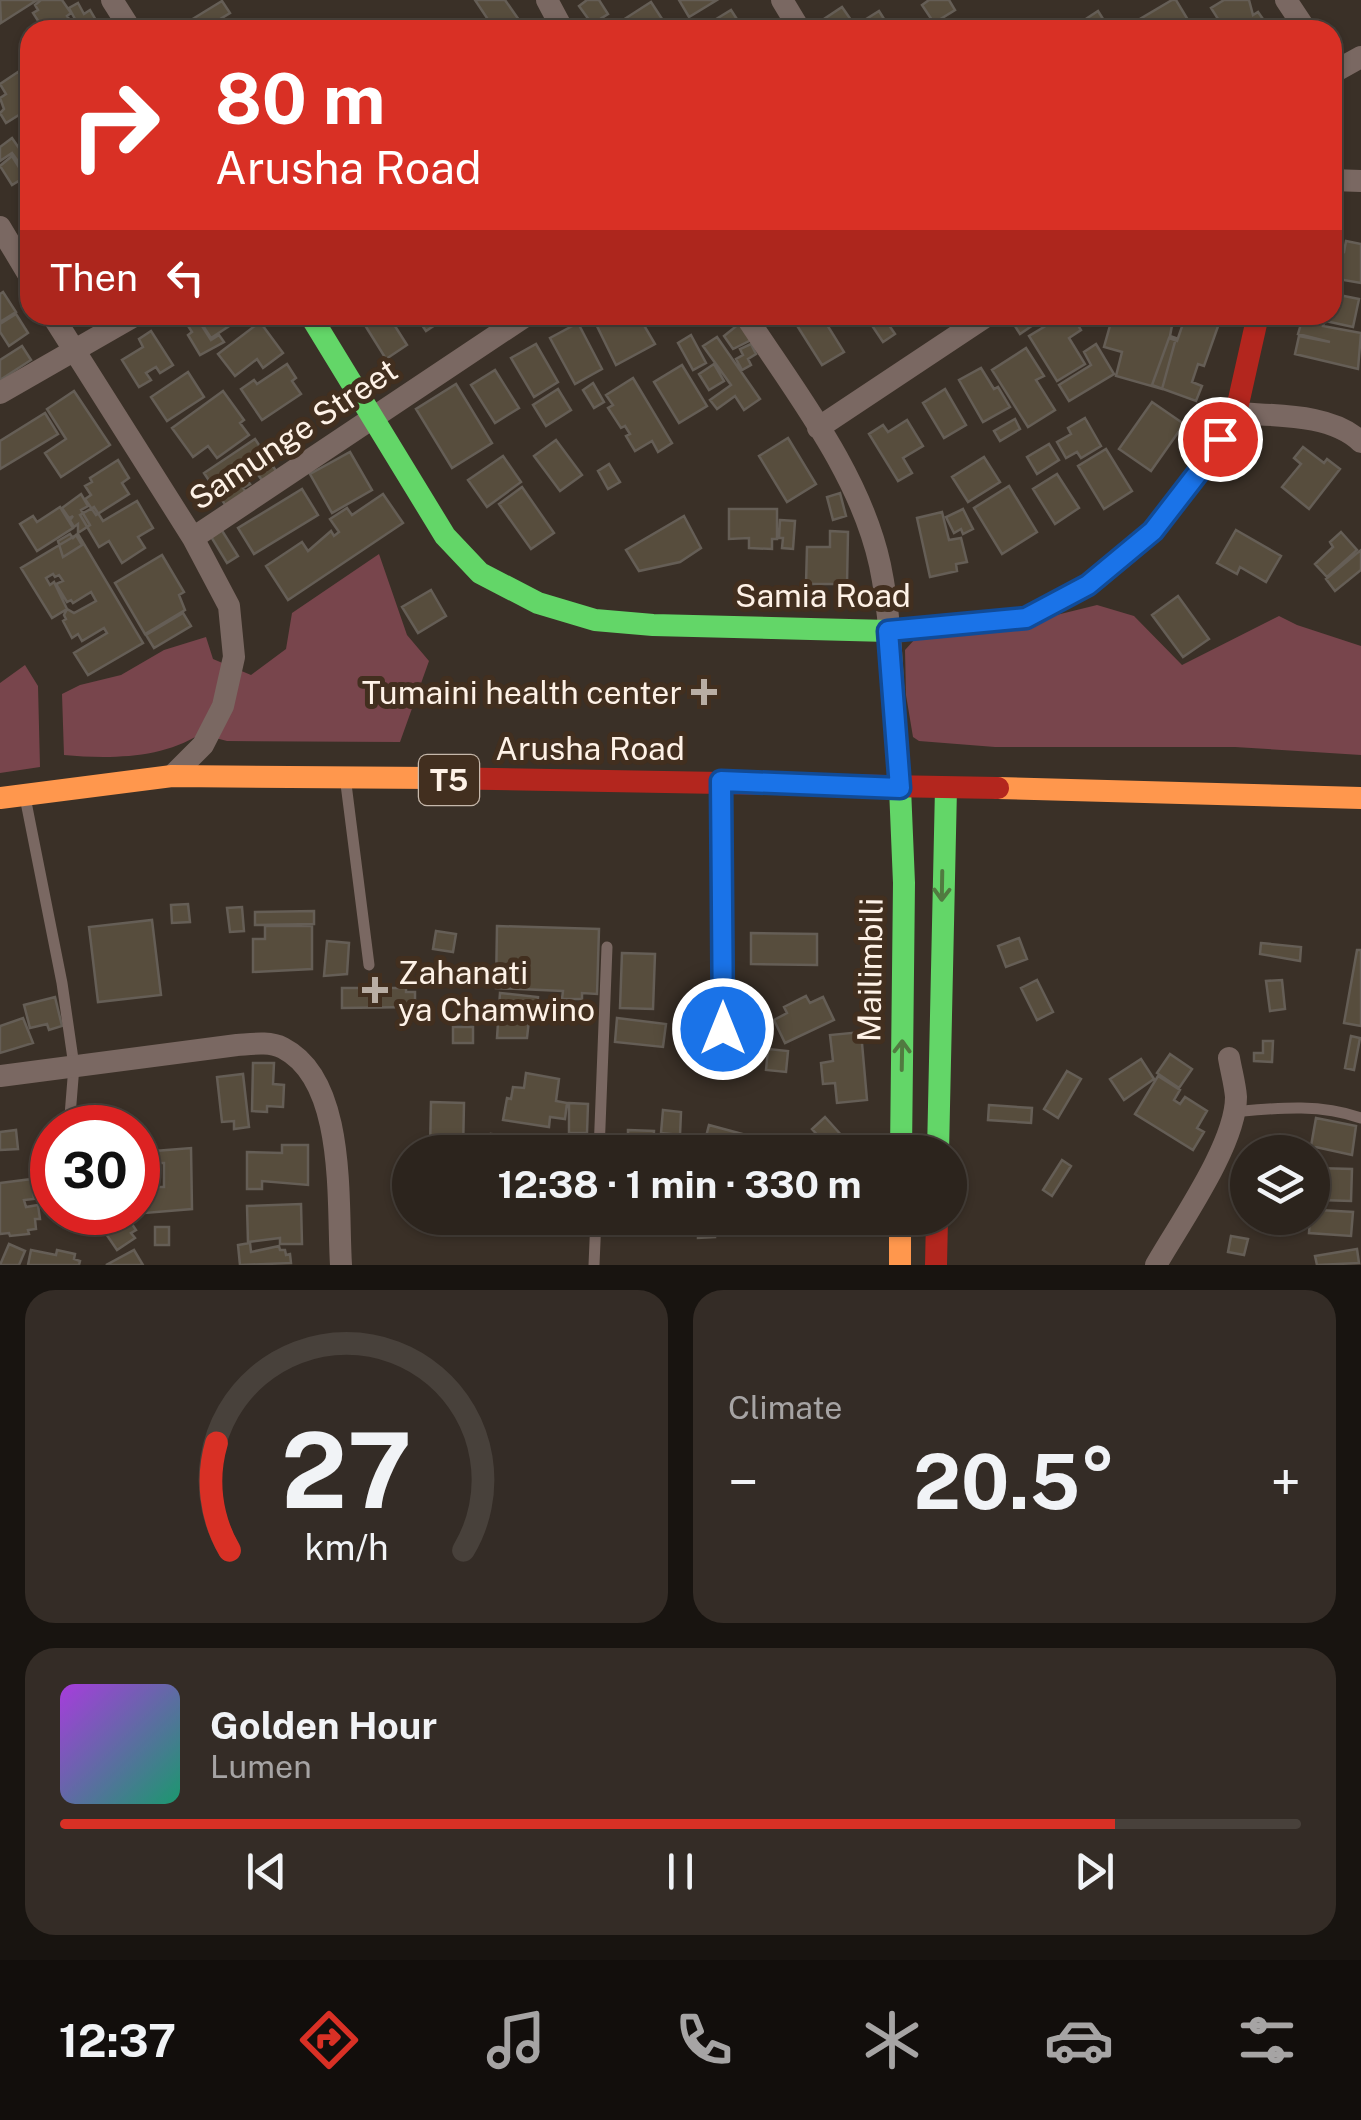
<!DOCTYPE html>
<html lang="en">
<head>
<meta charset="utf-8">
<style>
  :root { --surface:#2c241d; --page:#342c26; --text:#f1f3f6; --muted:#a6a4a4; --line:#48413b; --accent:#d93025 }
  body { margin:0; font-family:"Public Sans",sans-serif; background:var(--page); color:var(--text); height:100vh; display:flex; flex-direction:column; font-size:38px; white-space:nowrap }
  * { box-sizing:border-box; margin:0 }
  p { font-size:32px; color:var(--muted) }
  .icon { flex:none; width:55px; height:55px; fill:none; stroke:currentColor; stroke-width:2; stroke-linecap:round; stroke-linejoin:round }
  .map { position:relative; height:1265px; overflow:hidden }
  .drawer { display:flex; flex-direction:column; gap:25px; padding:25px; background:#181410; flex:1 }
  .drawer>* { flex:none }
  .guide { position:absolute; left:20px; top:20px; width:1322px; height:305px; border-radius:30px; box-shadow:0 2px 8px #0004,0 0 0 2px var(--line); background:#d93025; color:#fff; overflow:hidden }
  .buttons { position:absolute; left:1230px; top:1135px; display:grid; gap:20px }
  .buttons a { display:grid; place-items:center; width:100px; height:100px; border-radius:50%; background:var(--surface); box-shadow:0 2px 8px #0004,0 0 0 2px var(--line); font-size:50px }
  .speed { position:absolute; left:30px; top:1105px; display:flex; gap:20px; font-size:50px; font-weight:700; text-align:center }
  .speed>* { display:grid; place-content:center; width:130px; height:130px; border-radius:50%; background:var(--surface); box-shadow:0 2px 8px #0004,0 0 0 2px var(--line); line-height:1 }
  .speed .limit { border:15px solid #d22; background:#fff; color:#111 }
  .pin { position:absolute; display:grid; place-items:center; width:85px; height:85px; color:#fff; margin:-42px; border:5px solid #fff; border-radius:50%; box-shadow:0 2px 10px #0007 }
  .me { position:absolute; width:110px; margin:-55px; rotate:0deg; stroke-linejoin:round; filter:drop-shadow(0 0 8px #0008) }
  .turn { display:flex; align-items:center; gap:35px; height:210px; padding:0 30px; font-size:45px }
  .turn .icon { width:130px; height:130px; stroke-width:2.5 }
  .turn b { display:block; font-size:70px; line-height:85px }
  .then { display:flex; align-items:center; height:95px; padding:0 30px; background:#0003; gap:20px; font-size:38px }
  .big { font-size:75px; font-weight:700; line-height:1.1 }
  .drawer .card { flex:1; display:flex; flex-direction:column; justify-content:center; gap:15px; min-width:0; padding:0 35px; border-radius:30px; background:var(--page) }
  .drawer .dial { align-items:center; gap:0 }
  .dial svg { height:260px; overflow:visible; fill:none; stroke:var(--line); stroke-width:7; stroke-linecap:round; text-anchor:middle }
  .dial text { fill:var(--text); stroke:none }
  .song { display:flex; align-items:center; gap:30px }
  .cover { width:120px; height:120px; border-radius:15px; background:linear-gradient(135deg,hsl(280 70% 55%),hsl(160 70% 35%)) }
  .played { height:10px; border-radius:5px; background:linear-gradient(90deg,var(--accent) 85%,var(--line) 85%) }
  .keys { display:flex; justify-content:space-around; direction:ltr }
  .heat { display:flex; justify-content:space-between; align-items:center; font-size:55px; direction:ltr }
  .drawer .tiles { flex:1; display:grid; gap:25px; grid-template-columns:1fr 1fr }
  .card:last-child { grid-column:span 2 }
  .trip { position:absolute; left:392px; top:1135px; width:575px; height:100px; border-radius:50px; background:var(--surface); box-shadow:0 2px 8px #0004,0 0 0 2px var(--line); font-weight:700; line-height:100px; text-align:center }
  .menu { display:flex; height:160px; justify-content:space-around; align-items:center; background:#120e0c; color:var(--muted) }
  .menu .icon { width:70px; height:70px }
  .menu .on { color:var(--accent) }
  .menu b { font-size:45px; color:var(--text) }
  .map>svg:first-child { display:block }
  .green { fill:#78454c }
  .building { fill:#574d3d; stroke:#655e56; stroke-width:2.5 }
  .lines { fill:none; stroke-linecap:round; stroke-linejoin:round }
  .lane { stroke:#7a6862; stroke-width:11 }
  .street { stroke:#7a6862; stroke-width:22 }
  .fast { stroke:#63d668; stroke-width:22 }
  .slow { stroke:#ff974d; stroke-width:22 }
  .jam { stroke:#b3261e; stroke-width:22 }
  .oneway { stroke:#517a40 }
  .route-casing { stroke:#114b97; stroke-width:25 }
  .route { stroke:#1a73e8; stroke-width:18 }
  .poi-dot { fill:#b9aea4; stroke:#422f1f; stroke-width:4 }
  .labels { text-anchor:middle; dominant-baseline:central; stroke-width:10; stroke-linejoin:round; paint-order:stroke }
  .shield { fill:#422f1f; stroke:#c6b8ab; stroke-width:2.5 }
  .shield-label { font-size:30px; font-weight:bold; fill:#fef2e7 }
  .street-label { font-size:32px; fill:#fef2e7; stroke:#422f1f }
  .poi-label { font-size:32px; fill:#fef2e7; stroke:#422f1f; text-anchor:end }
</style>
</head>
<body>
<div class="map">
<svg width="1361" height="1265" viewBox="0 0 1361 1265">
  <rect width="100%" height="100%" fill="#3a3027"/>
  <!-- green -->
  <path class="green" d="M379,554L407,635L429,661L400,742L227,741L200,734C162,759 108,759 64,755L62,694L80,685L121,675L164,650L206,637L213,659L251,675L286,649L292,613Z
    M1097,605L1134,616L1182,665L1279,616L1297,625L1361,646V755L1235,747H995L919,741L913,737L906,695L905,650L915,639L1000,629Z
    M25,665L38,686L40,767L0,773V683Z"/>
  <!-- building -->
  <path class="building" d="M0,0H37L1,23Z
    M41,0H62L71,13L67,16L73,25L65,30H44L33,13L38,10L35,5Z
    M475,0H505L519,20L505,30H495Z
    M587,0H599L608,14L592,24L579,6Z
    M679,0H717L689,17Z
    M929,0H949L955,10L934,23L922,5Z
    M1172,0H1176L1191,25L1184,30H1147L1140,19Z
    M1224,0H1249L1253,15L1258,12L1270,29L1225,30L1211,8Z
    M222,1L230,13L202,30H191L186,23Z
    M651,2L664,22L652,30H614L612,27Z
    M78,3L84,14L90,10L100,27L81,30L69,8Z
    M842,7L858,30H819L826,23L824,19Z
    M731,10L744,30H701L700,29Z
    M879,11L891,30H864L860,23Z
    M1098,11L1110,30H1069Z
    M18,72L30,91V108L6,123L0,113L4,109L0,98L6,94L0,84Z
    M12,138L30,164L28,175L12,153L0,161V147Z
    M12,156L25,177L12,185L0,166Z
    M1346,241L1361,244V283L1332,278V250L1344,252Z
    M3,292L16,312L0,322V294Z
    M1339,295L1359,299L1353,327L1307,317L1332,315Z
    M16,314L28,333L9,346L0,332V324Z
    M188,315H195L211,340L219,335L224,342L200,355L188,335L192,332L183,318Z
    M196,315H246L211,338Z
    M373,315H388L407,345L386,359L363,322Z
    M415,315H450L426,331Z
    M609,315H638L655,344L616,365L595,322Z
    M773,315H821L844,352L822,365L791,316L778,324Z
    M865,315H882L895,334L883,342Z
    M1008,315H1033L1029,318L1033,325L1020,334Z
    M1064,315H1072L1081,330L1069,338L1085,364L1057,381L1029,336Z
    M1113,315H1174L1170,336L1176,338L1162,389L1116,376L1122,352L1104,347Z
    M1186,315H1222L1204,366L1198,364L1192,382L1202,386L1196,401L1152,385L1169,338L1177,341Z
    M1303,317L1324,323L1323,326L1361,333L1358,369L1295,354L1299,336L1330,342L1298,334Z
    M260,322L283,353L263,368L257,359L235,376L218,354Z
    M578,323L602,369L575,384L550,338Z
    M740,323L751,340L733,349L724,336Z
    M151,331L173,365L160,373L156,367L146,373L151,380L139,387L122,360L143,347L139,339Z
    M691,335L706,363L693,370L678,343Z
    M717,337L760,399L744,410L735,396L717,409L710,400L731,385L703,346Z
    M536,344L558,382L534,397L511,358Z
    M751,344L756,354L748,359L751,365L742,370L736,359L743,355L740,349Z
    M1096,344L1114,374L1069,401L1059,385L1091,365L1084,352Z
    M22,346L31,360L0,380V360Z
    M1026,348L1044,376L1036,380L1055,410L1028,427L992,370Z
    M287,364L296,378L292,381L301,394L262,420L241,389L254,380L257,384Z
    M714,364L724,381L709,390L699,374Z
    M682,365L707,406L679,423L654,382Z
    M981,368L994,389L998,387L1010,407L983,422L959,380Z
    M495,370L519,408L495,423L471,385Z
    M188,372L204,397L167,421L151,397Z
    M633,378L672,443L658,452L652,441L635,451L626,436L630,434L625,426L621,428L608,408L613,405L606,395Z
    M593,383L604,402L594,408L583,390Z
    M456,384L492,443L452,468L416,409Z
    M558,389L571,410L546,426L533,405Z
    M945,389L966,425L944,438L923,403Z
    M74,391L110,445L61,477L45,453L66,439L47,409Z
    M223,391L244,420L240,423L249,435L217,458L208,446L193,457L172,428Z
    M1152,402L1184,424L1151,471L1119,449Z
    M45,413L58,434L0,469V441Z
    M1085,418L1101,446L1081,458L1077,452L1066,458L1057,442L1071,434L1068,428Z
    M1015,419L1020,429L1000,441L994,431Z
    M907,420L923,446L903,458L912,473L898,481L869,434L883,425L888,432Z
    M788,438L816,484L787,502L759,456Z
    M255,439L278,474L264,483L254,469L244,476L250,484L243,488L250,498L230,512L204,473Z
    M556,440L582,475L560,491L534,456Z
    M1049,444L1059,460L1037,474L1027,457Z
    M1303,447L1324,463L1327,459L1340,469L1309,509L1282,487L1301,464L1294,458Z
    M1106,449L1132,491L1104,509L1078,466Z
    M350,452L372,490L332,513L310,474Z
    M503,456L521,482L487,507L468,480Z
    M984,457L1000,482L968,502L952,477Z
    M118,460L129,478L122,483L129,494L96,515L85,499L91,495L85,486L92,482L90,478Z
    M609,464L620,482L608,489L598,471Z
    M1057,474L1079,508L1055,524L1033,489Z
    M1009,486L1037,532L1002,554L974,508Z
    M522,487L554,533L531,549L499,504Z
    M302,489L318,515L254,554L238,528Z
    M840,493L846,516L833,520L827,497Z
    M81,494L88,506L81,510L90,525L78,533V524L74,527L70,520L73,516L69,518L62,508Z
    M383,494L403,523L288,600L266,566L302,542L308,551L331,531L334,536L339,532L330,519L347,508L352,515Z
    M137,501L153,528L138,537L145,548L122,563L109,541L99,547L80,515L94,507L103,521Z
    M60,507L73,528L37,551L20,524L33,516L37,522Z
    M729,509H777V539H772V549L749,548V538L729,539Z
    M963,509L973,529L963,534L961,529L954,533L946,517Z
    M942,512L949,540L961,538L967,562L956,564L957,571L930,577L917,518Z
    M684,516L701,548L680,562L639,571L626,550Z
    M780,520L795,521L793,549L782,548L783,538H779Z
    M221,529L238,556L227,563L210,535Z
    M1236,530L1281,556L1266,582L1240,567L1237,574L1217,563Z
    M830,531L848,532L847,584H806L807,547H830Z
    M1341,532L1357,550L1327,577L1315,564L1333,547L1330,542Z
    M70,534L73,538L76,535L82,545L63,557L58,541Z
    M78,534L143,643L88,675L74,653L107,633L104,628L82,641L78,634L72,638L63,621L66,619L64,615L67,609L74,613L96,601L91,592L73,603L71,600L67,602L56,584L63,581L59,575L55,577L53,574L46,578L50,585L54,582L67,609L52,618L21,568Z
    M1361,550V570L1335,591L1326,579Z
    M162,555L184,592L179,595L185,610L145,634L115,583Z
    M431,590L446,616L418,633L402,607Z
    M1178,596L1209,639L1183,657L1152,615Z
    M183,613L191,626L154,648L146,635Z
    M188,904L190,922L172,923L171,905Z
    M242,907L244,931L230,932L227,908Z
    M314,911V924L255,925V912Z
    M152,920L161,995L98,1002L89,927Z
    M265,926H312V969L253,972V939H265Z
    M497,926L599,929L597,994L582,993V999H562L563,991L496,988Z
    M436,931L456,934L453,952L433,949Z
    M751,933L817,934V965L751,964Z
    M1019,938L1027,959L1006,967L998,946Z
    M327,941L349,943L347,974L324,976Z
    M1261,943L1301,947L1300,961L1260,954Z
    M1357,950H1361V1026L1344,1023Z
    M622,953L655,954L653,1009L620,1008Z
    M1037,980L1053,1012L1037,1020L1021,988Z
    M1282,980L1285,1009L1270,1011L1266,981Z
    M342,988H406V992H415V1007L342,1008Z
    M500,993L538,997L537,1011H530L527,1038H497Z
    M806,996L810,1003L823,997L834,1020L785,1043L774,1020L787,1013L784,1007Z
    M55,997L62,1026L49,1030L47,1024L30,1028L24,1005Z
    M23,1018L33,1043L0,1053V1026Z
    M617,1018L666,1024L663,1047L615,1042Z
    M453,1027H473V1043H453Z
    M861,1032L867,1100L837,1103L835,1083L823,1084L821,1063L833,1061L830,1035Z
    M1351,1036L1360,1038L1354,1070L1345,1068Z
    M1263,1041H1273L1272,1062L1254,1061V1053H1263Z
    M768,1049L788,1051L786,1072L766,1070Z
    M1170,1054L1192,1069L1179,1088L1157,1073Z
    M1141,1059L1154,1079L1124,1100L1110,1079Z
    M253,1063H274L273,1084L284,1085L283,1107L267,1106V1112L252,1111Z
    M1067,1071L1081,1079L1058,1118L1044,1109Z
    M526,1073L559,1079L556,1101L567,1103L565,1119L550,1117L549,1127L503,1120L507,1098L511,1099L513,1087L524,1088Z
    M243,1074L249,1127L234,1129V1121L222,1122L217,1077Z
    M1158,1076L1180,1090L1174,1100L1180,1104L1185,1097L1207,1111L1197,1128L1204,1132L1193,1150L1135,1114Z
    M431,1102L464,1103L463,1152H430Z
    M569,1103L588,1104L587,1133H569Z
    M989,1105L1032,1108L1031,1123L988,1120Z
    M663,1110L681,1112L680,1135L661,1133Z
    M825,1117L852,1147L845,1152H833L812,1129Z
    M1316,1118L1356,1126L1352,1155L1311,1146Z
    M709,1125L757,1138L755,1152H702Z
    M16,1130L18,1149L0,1150V1132Z
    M628,1130L654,1131L653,1152H628Z
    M491,1134L510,1136L508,1152H490Z
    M511,1136L540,1137L539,1152H510Z
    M282,1145H308V1185L262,1181V1189H247V1152L282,1153Z
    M191,1148L192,1209L145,1213L144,1187H164V1163H155V1151Z
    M1062,1160L1071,1166L1052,1196L1043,1190Z
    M1315,1168L1352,1169L1351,1201L1320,1200V1187H1314Z
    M32,1179L34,1199L24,1200L26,1207L38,1205L40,1219H35L36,1229L28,1230L29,1234L10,1236L9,1233L0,1234V1183Z
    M301,1204L302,1244H280V1238L248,1242L247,1206Z
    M1319,1210L1353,1212L1351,1236L1309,1233L1310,1218L1319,1216Z
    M105,1212H124L136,1230L131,1233L135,1238L117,1250L96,1219Z
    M618,1218H644L642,1227L626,1225L624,1234L615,1233Z
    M794,1218H828L826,1231L793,1225Z
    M698,1223H714L715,1237L698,1238Z
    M155,1227H169V1245H155Z
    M1231,1236L1248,1239L1244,1255L1228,1252Z
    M250,1243L251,1252L279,1246L280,1250H285L286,1255L290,1254L291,1263L240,1265L238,1245Z
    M9,1244L25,1251L19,1265H0Z
    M1357,1249L1359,1263L1317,1265L1315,1256Z
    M31,1250L56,1255L57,1250L75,1254L74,1259L80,1261L79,1265H28Z
    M134,1250L143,1265H106Z"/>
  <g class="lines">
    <!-- lane -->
    <path class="lane" d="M346,784L369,965
      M26,802L62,983L74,1066L69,1128
      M1233,1112C1277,1108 1319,1103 1361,1118
      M599,1152L607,947
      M594,1265L596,1218"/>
    <!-- street -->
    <path class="street" d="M112,0L131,30
      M547,0L563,30
      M782,0L800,30
      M1286,0L1306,30
      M1332,73L1361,57
      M1332,180L1361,181
      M0,227L30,277
      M52,315L193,538L229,606L234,657L223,706L203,745L172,776
      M745,315C795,392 860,473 880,565C895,637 892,714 900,788
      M0,393L136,315
      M1236,413C1275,416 1331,413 1361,442
      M818,428L988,315
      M193,538L527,315
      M721,781L723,1029
      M0,1076L237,1045C252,1044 269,1041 283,1048C347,1081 337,1203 341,1265
      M1156,1265C1180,1223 1236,1144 1236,1097C1235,1084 1231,1070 1229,1058"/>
    <!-- fast -->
    <path class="fast" d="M310,315L445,536L480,573L538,603L595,620L653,625L888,631L989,622
      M900,788L904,883L901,1152
      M938,1152L946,788"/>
    <!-- slow -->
    <path class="slow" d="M998,788L1361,798
      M0,798L172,776L434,778
      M900,1218V1265"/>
    <!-- jam -->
    <path class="jam" d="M989,622L1027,618L1088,585L1153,531L1204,465L1236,413L1258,315
      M434,778L998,788
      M936,1265L937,1218"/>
  </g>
  <!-- one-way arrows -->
  <defs><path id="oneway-shaft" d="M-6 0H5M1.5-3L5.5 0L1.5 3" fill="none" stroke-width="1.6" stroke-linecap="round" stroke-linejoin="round" transform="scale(2.5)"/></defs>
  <g class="oneway">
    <use href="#oneway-shaft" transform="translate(942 886) rotate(91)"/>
    <use href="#oneway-shaft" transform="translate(902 1055) rotate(-89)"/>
  </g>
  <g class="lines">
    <!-- route casing -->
    <g class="route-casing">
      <path id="route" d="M723,1029L721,781L900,788L888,631L1026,618L1088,585L1153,531L1204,465L1220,439"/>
    </g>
    <!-- route -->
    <use href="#route" class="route"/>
  </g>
  <!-- markers -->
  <g class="poi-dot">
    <path d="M699 677h10v10h10v10h-10v10h-10v-10h-10v-10h10z"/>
    <path d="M370 975h10v10h10v10h-10v10h-10v-10h-10v-10h10z"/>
  </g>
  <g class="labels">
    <!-- shield labels -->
    <rect class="shield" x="419" y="755" width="60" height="50" rx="8"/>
    <g class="shield-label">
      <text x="449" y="780">T5</text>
    </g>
    <!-- street labels -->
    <g class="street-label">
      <text transform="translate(293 434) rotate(-34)">Samunge Street</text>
      <text x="823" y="595">Samia Road</text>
      <text x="590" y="748">Arusha Road</text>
      <text transform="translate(870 970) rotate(-89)">Mailimbili</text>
    </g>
    <!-- poi labels -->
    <g class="poi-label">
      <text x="682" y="692">Tumaini health center</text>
      <text x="398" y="972" text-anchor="start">Zahanati<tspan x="398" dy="37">ya Chamwino</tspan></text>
    </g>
  </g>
</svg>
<div class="buttons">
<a><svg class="icon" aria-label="layers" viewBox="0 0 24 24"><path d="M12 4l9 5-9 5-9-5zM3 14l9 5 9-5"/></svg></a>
</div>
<div class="speed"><div class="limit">30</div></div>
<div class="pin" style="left:1220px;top:439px;background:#d93025"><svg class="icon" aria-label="arrive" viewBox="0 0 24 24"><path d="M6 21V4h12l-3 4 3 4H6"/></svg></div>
<svg class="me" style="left:723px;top:1029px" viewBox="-20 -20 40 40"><circle r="17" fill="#1a73e8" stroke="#fff" stroke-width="3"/><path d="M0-11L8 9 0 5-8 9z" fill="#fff"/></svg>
<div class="trip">12:38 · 1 min · 330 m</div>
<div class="guide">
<div class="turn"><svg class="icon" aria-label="right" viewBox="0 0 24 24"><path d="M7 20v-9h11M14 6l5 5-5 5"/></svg><div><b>80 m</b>Arusha Road</div></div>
<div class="then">Then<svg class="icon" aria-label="left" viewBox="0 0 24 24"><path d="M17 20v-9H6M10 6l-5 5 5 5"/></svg></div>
</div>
</div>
<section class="drawer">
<div class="tiles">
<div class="card dial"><svg viewBox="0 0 100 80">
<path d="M14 69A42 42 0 1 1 86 69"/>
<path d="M14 69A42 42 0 0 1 10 36" stroke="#d93025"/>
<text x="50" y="56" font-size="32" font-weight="700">27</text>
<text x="50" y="72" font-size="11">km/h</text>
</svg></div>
<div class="card"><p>Climate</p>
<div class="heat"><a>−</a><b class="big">20.5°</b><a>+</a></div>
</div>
<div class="card">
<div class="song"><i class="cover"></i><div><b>Golden Hour</b><p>Lumen</p></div></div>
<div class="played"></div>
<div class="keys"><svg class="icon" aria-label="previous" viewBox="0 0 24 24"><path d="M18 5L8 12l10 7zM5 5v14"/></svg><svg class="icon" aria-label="pause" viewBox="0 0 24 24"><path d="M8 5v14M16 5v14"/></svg><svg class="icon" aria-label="next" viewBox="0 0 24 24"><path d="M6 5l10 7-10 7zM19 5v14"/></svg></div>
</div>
</div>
</section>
<nav class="menu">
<b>12:37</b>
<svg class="icon on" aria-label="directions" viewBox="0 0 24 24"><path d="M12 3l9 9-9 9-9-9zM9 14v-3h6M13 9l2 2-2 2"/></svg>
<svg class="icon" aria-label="music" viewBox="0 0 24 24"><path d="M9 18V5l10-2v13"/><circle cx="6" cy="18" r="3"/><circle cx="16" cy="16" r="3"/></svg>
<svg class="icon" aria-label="phone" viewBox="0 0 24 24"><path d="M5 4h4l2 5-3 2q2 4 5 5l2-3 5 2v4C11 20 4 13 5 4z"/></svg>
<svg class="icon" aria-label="climate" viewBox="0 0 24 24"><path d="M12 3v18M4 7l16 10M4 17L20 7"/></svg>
<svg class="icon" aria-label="car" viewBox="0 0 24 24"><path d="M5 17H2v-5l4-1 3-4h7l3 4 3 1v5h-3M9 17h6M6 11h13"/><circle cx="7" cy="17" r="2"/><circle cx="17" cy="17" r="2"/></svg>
<svg class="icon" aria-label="filters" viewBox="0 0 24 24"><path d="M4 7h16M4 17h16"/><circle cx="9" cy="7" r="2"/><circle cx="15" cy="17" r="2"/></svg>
</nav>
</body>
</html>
